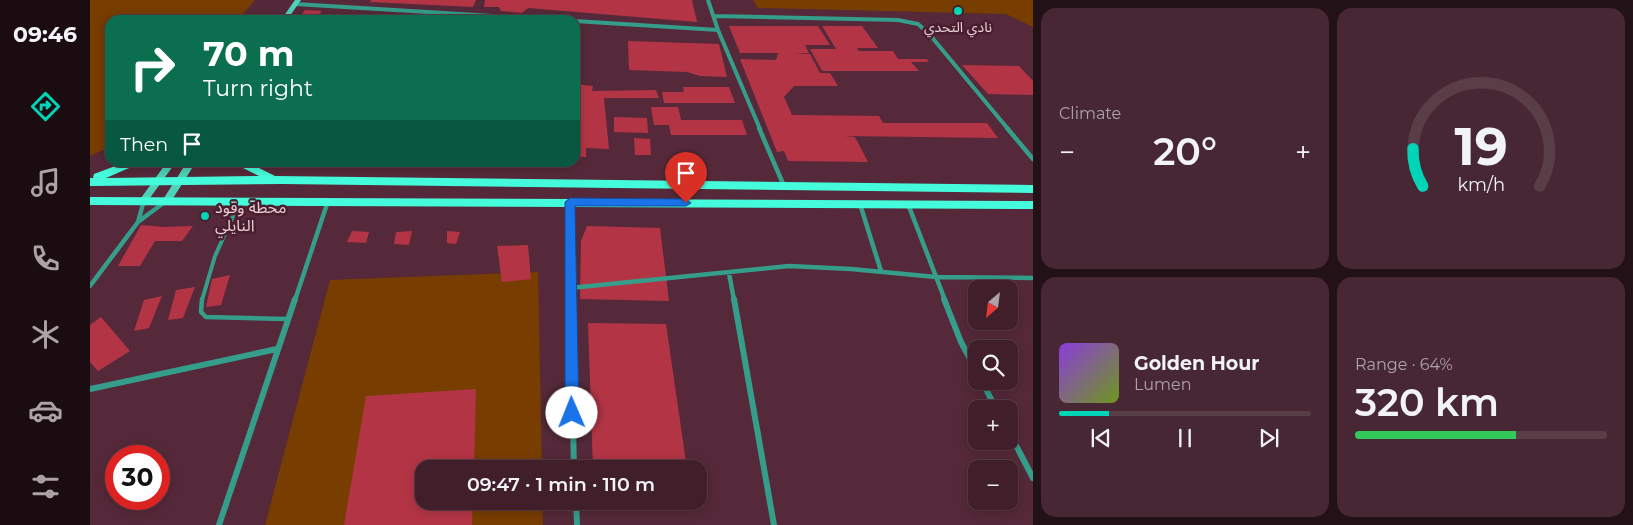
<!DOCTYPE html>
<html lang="en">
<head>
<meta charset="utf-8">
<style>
  :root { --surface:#401f2b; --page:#472733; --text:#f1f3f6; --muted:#aea2a9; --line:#593d47; --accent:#00d5b7 }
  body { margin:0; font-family:Montserrat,"Noto Sans Arabic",sans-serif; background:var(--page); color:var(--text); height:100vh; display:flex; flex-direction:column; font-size:19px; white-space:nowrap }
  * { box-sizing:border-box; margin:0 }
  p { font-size:16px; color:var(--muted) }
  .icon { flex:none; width:28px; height:28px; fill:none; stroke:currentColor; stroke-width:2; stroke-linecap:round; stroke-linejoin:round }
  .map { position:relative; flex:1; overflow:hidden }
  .details { display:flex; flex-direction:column; gap:8px; padding:8px; background:#231118; width:600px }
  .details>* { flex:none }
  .guide { position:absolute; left:15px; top:15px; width:475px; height:152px; border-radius:15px; box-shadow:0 2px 12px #0003,0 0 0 1px var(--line); background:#0b6e4f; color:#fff; overflow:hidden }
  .needle { width:32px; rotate:208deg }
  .buttons { position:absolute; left:878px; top:280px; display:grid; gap:10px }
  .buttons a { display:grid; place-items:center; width:50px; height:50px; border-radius:10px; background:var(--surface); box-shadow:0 2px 12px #0003,0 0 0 1px var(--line); font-size:25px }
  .speed { position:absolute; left:15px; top:445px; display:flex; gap:10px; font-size:25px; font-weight:700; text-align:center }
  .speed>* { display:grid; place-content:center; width:65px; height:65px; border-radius:50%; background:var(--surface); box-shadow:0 2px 12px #0003,0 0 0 1px var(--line); line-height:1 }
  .speed .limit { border:8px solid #d22; background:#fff; color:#111 }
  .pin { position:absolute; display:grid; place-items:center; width:42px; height:42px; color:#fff; margin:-51px -21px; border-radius:50% 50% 50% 0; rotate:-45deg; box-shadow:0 0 5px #0007 }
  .pin .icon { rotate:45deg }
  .me { position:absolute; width:55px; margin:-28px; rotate:359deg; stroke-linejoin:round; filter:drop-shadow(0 0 4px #0008) }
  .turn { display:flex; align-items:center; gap:18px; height:105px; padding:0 15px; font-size:22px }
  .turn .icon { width:65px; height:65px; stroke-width:2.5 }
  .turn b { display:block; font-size:35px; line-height:42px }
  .then { display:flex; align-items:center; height:48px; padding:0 15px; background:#0003; gap:10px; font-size:19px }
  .big { font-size:38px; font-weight:600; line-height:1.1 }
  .details .tile { flex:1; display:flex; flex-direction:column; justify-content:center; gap:8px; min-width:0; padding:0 18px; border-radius:15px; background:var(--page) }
  .details .dial { align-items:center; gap:0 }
  .dial svg { height:130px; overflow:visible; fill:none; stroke:var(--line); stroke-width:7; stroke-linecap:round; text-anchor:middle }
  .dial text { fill:var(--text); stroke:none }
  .song { display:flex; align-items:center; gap:15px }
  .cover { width:60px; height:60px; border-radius:8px; background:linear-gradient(135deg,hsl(270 70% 55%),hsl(80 70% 35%)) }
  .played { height:5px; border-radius:2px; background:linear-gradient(90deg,var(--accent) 20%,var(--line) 20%) }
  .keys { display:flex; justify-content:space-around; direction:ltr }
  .heat { display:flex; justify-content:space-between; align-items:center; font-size:28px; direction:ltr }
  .charge { height:8px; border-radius:4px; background:linear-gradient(90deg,#34c759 64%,var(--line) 0) }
  .details .tiles { flex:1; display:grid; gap:8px; grid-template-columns:repeat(2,1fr) }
  .trip { position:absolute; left:325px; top:460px; width:292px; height:50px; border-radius:15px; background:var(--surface); box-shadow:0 2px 12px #0003,0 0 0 1px var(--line); font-weight:600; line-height:50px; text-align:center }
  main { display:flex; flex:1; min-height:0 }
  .tab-bar { display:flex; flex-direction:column; width:90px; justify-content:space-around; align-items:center; background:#1a0c11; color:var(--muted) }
  .tab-bar .icon { width:35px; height:35px }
  .tab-bar .selected { color:var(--accent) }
  .tab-bar b { font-size:22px; color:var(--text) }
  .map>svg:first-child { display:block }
  .green { fill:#783d00 }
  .building { fill:#b33545 }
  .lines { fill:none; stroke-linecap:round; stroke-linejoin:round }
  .lane-far1 { stroke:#359e8a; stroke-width:4 }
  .lane { stroke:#359e8a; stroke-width:4.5 }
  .street-far2 { stroke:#359e8a; stroke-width:4 }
  .street-far1 { stroke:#359e8a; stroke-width:4.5 }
  .street { stroke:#359e8a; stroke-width:6 }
  .secondary { fill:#4ed2b8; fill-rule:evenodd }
  .primary { fill:#44fcdb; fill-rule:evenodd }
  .route { fill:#1a73e8; stroke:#114b97 }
  .poi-dot { fill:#00d5b7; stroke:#491e2f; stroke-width:2 }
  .labels { text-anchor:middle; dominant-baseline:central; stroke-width:5; stroke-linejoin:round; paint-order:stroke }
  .far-poi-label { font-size:14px; fill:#eacdd6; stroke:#491e2f }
  .poi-label { font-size:16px; fill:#eacdd6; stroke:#491e2f; text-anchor:start }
</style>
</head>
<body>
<main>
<nav class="tab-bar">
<b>09:46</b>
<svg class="icon selected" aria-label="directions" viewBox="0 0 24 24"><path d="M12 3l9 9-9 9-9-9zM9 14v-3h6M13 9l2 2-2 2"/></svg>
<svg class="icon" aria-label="music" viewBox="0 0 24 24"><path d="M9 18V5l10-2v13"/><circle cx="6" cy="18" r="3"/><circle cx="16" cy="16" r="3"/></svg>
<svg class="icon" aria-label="phone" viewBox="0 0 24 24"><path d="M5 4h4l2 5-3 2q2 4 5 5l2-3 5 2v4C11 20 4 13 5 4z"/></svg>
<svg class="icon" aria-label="climate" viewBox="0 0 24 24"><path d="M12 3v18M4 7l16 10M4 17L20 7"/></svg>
<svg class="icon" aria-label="car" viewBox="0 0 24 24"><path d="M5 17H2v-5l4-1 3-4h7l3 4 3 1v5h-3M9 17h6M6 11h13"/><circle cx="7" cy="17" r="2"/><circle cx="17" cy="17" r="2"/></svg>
<svg class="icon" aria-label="filters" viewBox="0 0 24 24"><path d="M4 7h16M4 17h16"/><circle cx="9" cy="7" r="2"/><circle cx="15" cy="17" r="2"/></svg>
</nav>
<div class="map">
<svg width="943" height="525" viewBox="0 0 943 525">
  <rect width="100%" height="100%" fill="#552939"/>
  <!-- green -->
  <path class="green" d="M0,0H165L148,20H20V147L0,156Z
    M663,0H943V27L916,14L668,8Z
    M448,272L452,469H334V501H452L453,525H175L240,280Z"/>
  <!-- building -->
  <path class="building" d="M281,0H386L383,7L280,2Z
    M395,0H602L607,22L438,8L432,13L411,11L409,7H394Z
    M215,10L232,11L225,20H208Z
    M639,26H728L740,45H715L719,53L704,54H720L730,73H740L748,86H704L694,97L702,115L789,116L793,123H897L908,138L754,136L765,137L778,162L698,161L694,151L687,152L650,59L686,60L688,53H650Z
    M732,26H772L788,48H767L769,51H803L808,59H837L839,62H821L829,71H732L720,49H746Z
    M538,41L629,44L637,77L610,76L597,72L539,70Z
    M872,65L929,66L943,81V95L898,94Z
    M485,84L503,86L502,91L566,90L569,98H514L519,149L496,148V157H485V145H488V123H485Z
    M593,87H639L645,103H574L572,92H594Z
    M561,107H588L591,120H652L657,135H581L579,125H564Z
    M524,117L557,118L558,133L524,132Z
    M544,138L560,139L561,155H545Z
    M51,225L74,227L103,226L92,241H65L50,266H28Z
    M497,226L570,228L579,301L490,299L491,241Z
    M262,231L279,232L276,243L257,242Z
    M322,231L319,245L304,244L306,232Z
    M357,231L370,232L366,244L357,243Z
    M438,245L441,279L412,282L407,246Z
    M140,275L131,305L116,307L122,279Z
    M105,287L93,318L78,320L86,290Z
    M72,296L59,328L44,331L54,300Z
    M11,317L40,351L8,371L0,362V325Z
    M498,323L576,324L597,469H503Z
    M386,389L384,469H334V501H383L382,525H254L276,396Z
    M504,501H601L602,506H504Z"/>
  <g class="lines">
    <!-- lane-far1 -->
    <path class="lane-far1" d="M112,300L125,256L149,203"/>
    <!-- lane -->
    <path class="lane" d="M112,299L111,312L116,317L197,319"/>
    <!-- street-far2 -->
    <path class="street-far2" d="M618,0L628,30L670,129
      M205,4L469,20
      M624,16L808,20L828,24L840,35L918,129
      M485,21L628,30"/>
    <!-- street-far1 -->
    <path class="street-far1" d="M669,128L694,186
      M917,128L943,159
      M480,202V300
      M770,204L791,271
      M818,204L855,300
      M48,222L54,200
      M639,273L644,300
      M0,286L48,222L76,201
      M480,288L699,266L761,269L846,277L943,278
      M205,300L238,201"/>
    <!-- street -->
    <path class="street" d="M480,299L484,469
      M644,299L684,525
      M854,299L871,342L886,370
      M892,381L906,409
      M0,389L187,349
      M919,432L943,478
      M486,501L487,525
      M129,525L205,299"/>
    <!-- secondary -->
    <path class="secondary" d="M205,0H211L197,20H191Z
      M77,162H86L57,202H51L49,200L51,198Z
      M97,162H106L80,203H74L72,201Z"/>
    <!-- primary -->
    <path class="primary" d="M36,162H53L16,178L169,176L141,162H157L185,176L943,185V193L192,184L0,186V178H3L4,174Z
      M0,197L943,201V209L0,205Z"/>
  </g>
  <!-- route -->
  <path class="route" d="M480,198L596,199L601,203L596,206H485L489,413L487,418L482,420L477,418L475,413V202Z"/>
  <!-- markers -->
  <g class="poi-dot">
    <circle cx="868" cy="11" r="5"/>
    <circle cx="115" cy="216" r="5"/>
  </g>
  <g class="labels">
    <!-- far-poi labels -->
    <g class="far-poi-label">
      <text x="868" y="27">نادي التحدي</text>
    </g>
    <!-- poi labels -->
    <g class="poi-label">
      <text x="125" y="207">محطة وقود<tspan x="125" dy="18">النايلي</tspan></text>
    </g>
  </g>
</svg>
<div class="buttons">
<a><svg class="needle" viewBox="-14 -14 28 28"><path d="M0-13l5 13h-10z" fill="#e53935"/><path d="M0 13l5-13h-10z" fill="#aea2a9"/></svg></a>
<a><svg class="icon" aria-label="search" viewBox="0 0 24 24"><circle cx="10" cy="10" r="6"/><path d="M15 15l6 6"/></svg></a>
<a>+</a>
<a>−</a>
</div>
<div class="speed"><div class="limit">30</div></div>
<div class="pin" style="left:596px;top:203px;background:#d93025"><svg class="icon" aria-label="arrive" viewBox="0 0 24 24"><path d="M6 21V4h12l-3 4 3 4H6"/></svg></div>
<svg class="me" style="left:482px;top:413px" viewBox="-20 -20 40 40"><circle r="19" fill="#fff"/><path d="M0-13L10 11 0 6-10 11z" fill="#1a73e8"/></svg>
<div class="trip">09:47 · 1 min · 110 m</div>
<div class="guide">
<div class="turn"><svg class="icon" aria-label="right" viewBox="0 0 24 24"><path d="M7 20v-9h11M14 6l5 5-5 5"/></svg><div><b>70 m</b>Turn right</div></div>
<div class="then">Then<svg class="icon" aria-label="arrive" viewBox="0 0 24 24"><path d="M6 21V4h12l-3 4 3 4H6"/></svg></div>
</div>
</div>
<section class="details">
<div class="tiles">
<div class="tile"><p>Climate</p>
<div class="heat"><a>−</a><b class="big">20°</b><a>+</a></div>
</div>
<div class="tile dial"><svg viewBox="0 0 100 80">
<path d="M14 69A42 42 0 1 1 86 69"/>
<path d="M14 69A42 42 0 0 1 8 46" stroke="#00d5b7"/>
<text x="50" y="56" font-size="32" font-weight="700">19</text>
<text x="50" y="72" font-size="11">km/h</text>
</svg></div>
<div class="tile">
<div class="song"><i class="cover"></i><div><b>Golden Hour</b><p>Lumen</p></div></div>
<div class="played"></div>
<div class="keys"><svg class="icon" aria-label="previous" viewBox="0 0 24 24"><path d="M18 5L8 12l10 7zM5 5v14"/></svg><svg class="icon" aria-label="pause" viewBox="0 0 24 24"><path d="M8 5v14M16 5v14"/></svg><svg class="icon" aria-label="next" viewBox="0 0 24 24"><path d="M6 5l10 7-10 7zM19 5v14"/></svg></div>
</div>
<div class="tile"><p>Range · 64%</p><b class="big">320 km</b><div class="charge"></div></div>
</div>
</section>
</main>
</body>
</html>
